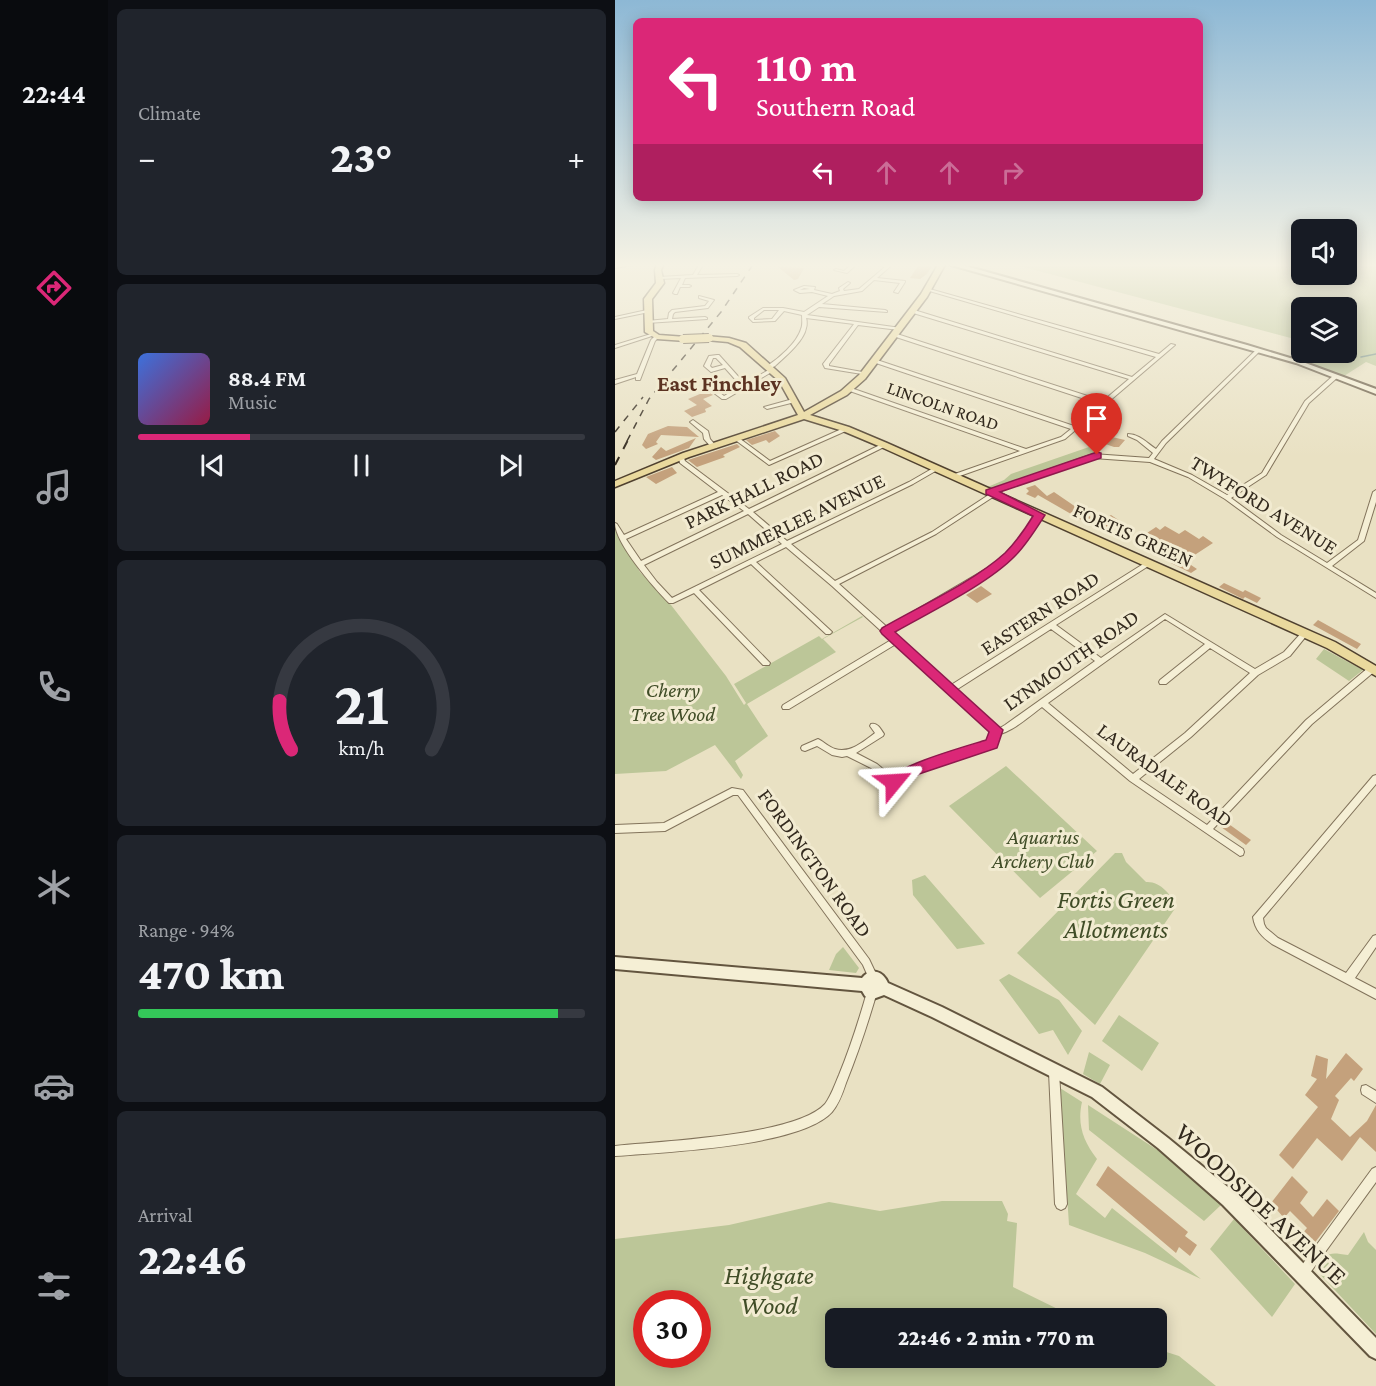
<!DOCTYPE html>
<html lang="en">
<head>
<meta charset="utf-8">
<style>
  :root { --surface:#171b24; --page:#20242c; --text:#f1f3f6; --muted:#9ea1a6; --line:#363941; --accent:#db2777 }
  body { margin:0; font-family:"Crimson Pro",serif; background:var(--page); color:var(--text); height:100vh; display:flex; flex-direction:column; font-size:22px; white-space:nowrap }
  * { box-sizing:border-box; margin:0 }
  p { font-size:20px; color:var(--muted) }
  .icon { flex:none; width:33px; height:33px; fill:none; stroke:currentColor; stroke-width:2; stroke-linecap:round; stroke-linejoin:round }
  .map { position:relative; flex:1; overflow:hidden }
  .panel { display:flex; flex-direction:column; gap:9px; padding:9px; background:#0d0f14; width:507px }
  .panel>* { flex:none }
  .top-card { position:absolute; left:18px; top:18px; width:570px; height:183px; border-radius:9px; box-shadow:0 3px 15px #0003; background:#db2777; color:#fff; overflow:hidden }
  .tools { position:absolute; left:676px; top:219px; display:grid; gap:12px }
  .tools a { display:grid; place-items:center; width:66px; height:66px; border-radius:9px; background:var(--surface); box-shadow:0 3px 15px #0003; font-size:30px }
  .speed { position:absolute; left:18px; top:1290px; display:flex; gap:12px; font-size:30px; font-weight:700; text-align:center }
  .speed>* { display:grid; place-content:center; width:78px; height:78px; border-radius:50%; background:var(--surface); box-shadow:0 3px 15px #0003; line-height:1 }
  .speed .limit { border:9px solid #d22; background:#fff; color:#111 }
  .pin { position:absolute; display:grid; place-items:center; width:51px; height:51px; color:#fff; margin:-62px -26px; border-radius:50% 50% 50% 0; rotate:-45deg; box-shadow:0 0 6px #0007 }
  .pin .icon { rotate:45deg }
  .me { position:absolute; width:66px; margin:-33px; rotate:63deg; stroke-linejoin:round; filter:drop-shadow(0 0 4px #0008) }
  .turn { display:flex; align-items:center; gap:21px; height:126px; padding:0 24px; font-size:27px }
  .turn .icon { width:78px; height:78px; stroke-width:2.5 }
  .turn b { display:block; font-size:42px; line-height:51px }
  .lanes { display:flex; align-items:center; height:57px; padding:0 24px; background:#0003; justify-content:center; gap:30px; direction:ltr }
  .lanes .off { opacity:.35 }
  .big { font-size:45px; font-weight:800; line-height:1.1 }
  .panel .widget { flex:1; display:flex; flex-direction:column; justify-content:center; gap:9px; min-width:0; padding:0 21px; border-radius:9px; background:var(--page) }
  .panel .dial { align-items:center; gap:0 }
  .dial svg { height:156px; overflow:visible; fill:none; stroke:var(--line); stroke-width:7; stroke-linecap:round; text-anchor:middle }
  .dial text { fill:var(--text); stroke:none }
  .song { display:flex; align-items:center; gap:18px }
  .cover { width:72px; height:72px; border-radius:9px; background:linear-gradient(135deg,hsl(220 70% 55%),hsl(340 70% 35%)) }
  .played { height:6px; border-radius:3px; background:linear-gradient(90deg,var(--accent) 25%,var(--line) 25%) }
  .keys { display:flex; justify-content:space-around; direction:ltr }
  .heat { display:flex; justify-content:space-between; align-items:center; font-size:33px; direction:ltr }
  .charge { height:9px; border-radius:4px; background:linear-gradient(90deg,#34c759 94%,var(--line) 0) }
  .trip { position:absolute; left:210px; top:1308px; width:342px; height:60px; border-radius:9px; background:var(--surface); box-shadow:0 3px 15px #0003; font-weight:800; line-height:60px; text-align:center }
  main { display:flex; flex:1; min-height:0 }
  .tab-bar { display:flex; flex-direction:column; width:108px; justify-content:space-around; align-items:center; background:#090b0e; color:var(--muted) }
  .tab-bar .icon { width:42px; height:42px }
  .tab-bar .current { color:var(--accent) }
  .tab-bar b { font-size:27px; color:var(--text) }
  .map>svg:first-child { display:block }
  .green { fill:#bcc698; fill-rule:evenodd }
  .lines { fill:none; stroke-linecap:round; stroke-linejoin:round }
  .stream { stroke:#6d8a85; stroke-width:1.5 }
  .building { fill:#c4a17c }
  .street-casing { stroke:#82735b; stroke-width:2 }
  .secondary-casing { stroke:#63553f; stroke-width:4 }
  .primary-casing { stroke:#50412f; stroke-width:3 }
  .street { fill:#f5efd5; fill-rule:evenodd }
  .secondary { fill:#f5efd5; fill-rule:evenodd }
  .primary { fill:#ead99d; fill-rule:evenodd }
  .rail-far1 { stroke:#332a1e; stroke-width:1.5; stroke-dasharray:7 7; stroke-linecap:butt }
  .rail { stroke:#332a1e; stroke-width:2; stroke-dasharray:9 9; stroke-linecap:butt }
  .primary-bridge-casing { stroke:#50412f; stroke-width:10; stroke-linecap:butt }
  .primary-bridge { stroke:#ead99d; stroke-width:8 }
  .route { fill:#db2777; stroke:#8e194d; stroke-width:1.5 }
  .labels { text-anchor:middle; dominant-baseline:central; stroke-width:6; stroke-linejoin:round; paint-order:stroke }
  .far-street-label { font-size:18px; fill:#332a1e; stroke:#f2ebd1 }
  .street-label { font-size:21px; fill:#332a1e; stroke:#f2ebd1 }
  .park-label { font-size:21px; font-style:italic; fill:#404d27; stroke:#f2ebd1 }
  .far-district-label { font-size:22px; font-weight:bold; fill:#5c3322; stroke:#f2ebd1 }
  .near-park-label { font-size:26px; font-style:italic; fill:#404d27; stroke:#f2ebd1 }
  .near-street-label { font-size:26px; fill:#332a1e; stroke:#f2ebd1 }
</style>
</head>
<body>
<main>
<nav class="tab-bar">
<b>22:44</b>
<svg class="icon current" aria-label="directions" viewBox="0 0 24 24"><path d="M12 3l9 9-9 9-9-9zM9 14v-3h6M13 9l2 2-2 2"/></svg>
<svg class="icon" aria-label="music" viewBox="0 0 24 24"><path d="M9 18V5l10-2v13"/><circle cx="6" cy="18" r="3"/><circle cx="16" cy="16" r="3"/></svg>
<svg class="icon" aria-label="phone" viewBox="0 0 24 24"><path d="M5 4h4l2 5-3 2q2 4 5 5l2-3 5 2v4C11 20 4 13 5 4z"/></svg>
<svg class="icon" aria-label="climate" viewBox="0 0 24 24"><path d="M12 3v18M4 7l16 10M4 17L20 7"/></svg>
<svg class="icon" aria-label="car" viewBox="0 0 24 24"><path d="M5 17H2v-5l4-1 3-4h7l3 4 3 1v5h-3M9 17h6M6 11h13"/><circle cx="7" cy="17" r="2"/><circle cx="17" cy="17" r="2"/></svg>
<svg class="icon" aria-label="filters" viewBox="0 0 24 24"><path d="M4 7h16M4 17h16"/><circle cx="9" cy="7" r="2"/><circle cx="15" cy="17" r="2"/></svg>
</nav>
<section class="panel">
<div class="widget"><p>Climate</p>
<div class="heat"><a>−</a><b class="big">23°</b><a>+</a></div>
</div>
<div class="widget">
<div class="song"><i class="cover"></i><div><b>88.4 FM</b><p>Music</p></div></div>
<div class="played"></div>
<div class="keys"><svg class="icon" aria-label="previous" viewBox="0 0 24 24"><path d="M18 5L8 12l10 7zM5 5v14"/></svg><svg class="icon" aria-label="pause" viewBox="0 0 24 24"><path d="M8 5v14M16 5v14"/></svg><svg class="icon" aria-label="next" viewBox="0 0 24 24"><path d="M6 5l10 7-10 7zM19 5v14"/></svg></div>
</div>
<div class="widget dial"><svg viewBox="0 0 100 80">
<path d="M14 69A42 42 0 1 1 86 69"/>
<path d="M14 69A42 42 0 0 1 8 44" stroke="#db2777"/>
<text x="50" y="56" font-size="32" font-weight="700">21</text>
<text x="50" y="72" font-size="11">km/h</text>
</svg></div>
<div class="widget"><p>Range · 94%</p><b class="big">470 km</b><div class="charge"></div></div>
<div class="widget"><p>Arrival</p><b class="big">22:46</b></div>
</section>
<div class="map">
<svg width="761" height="1386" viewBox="0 0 761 1386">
  <rect width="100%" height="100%" fill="#e9e1c3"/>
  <!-- green -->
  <path class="green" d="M393,263H687V274H732V263H761V366L751,362L729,376L694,363L696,360L690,358L696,353L732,352V308H687V341Z
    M474,447L479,452L478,456L375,492L368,489L389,480L396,474Z
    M0,528L25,572L56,605L111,676L129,705L131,703L119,684L204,636L207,639L247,616L248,617L208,639L221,652L132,704L153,736L120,761L128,775L126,779L100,745L51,771L0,774Z
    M709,649L748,670L734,681L701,659Z
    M391,766L482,851L425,898L334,806Z
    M500,853H507L511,862L531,882C545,881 557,895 561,907L480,1025L402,953Z
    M310,875L370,944L342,949L298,895L297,880Z
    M228,947L244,968L241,973L214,970L221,954Z
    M394,974L444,1000L467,1031L453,1055L438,1030L424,1034L384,980Z
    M504,1015L544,1043L527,1071L487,1041Z
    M474,1052L495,1065L485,1084L468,1074Z
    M445,1088L467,1102C462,1124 468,1141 482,1159L461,1194L490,1218L497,1208L586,1279L530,1253L454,1225Z
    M473,1105L544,1151L606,1205L589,1221L474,1130Z
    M327,1201H387L393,1214L392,1221L402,1223L398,1287L461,1318H220V1358H542V1349L564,1356L601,1386H0V1239L114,1225L214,1202L265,1211ZM32,1304H82V1354H32Z
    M619,1219L680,1284L657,1317L595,1249Z
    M749,1232L753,1242L761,1250V1334L701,1270C714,1252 712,1252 733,1255Z"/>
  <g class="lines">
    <!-- stream -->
    <path class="stream" d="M746,357L761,354"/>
  </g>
  <!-- building -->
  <path class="building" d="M305,263H319L312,274L305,279L295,278Z
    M163,267L189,268L183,279L179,280Z
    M92,391L98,395L88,399L97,406L90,409L91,412L77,417L69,411L82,405L73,399Z
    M53,426L72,427L84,437L46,435L41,442L43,444L31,449L27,445L33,434Z
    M160,431L165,436L154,443L151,440L137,445L131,440Z
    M478,432L496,438L497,437L510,440L504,447H499L473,438Z
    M81,438L74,448L41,460L37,457L46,447L51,451Z
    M122,444L125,447L108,455L110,457L82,467L73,460Z
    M57,467L62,473L41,484L31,477Z
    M420,485L432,496L439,492L477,518L470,522L423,495L420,498L411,494L414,491L411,488Z
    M496,515L505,521L488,528L478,521L487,516L491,518Z
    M550,526L564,534L570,530L584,539L588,536L598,543L572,560L575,562L573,563L582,569L576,573L556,563L566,557L532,533L541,527L545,530Z
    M609,583L628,592L630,590L646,598L642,603L630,597L628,599L604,587Z
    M366,586L377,594L362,603L351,595Z
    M703,620L746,644L742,649L698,625Z
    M611,822L636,840L631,845L606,827Z
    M731,1053L748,1069L739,1081L736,1078L720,1096L724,1100L716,1119L735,1137L752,1121L761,1105V1152L745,1137L727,1161L702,1138L678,1169L664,1155L703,1107L690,1095L702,1079L696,1076L701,1055L713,1059L711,1079Z
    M493,1166L573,1232L570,1236L582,1245L575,1256L564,1247L561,1253L481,1185Z
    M677,1176L693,1192L685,1203L698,1217L712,1199L724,1211L698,1245L687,1234L692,1228L675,1211L669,1218L656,1203Z"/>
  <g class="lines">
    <!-- street casing -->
    <g class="street-casing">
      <path id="street" d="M16,263H28L0,268V266Z
        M85,263H89L82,275L122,274L124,275L122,276L70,278L67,285H74L76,286L74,287H65L62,294H60L58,293L66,278L44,279L42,278L44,277L78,275Z
        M238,263H243L232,273L219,270L221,269L229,271Z
        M256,263L273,264L279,263L262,278L290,281V282L283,293L279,292L285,283L259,280L247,291L219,296L207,304L270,310L272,311V312L204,307L192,315L286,328V329L284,330L243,325L214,364V366L253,373V375L210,368L208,364L239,324L191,318C192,320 192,326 191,328C189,341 170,357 160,366L156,368H152V366C163,359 182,343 186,329C188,325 187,319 187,315L169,311L160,321L138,322L134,318V317L148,308H168L189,312L213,296L197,292L185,293L179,290L189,286L200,287L199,290L217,294L225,291L224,288L233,282L235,283L228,289L229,291L244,289L270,267ZM189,288L195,289L185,290ZM149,310H164L157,319L139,320V318Z
        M311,288L544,354L556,344L560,345L450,439L339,478L336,476L337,475L405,451L232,390V388H236L411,449L446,437L456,429L258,362V360H262L459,426L485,404L278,336V334H282L488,401L514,379L295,312V310H299L517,377L541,357L311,290Z
        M84,296L99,300L93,308L60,312L58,314L57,319L90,317L92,318V319L32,323L30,322L32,321L53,319L54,313L57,310L90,306L94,301L84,298Z
        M32,310H34V312L0,319V317Z
        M36,334L40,335L0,348V345Z
        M40,336L44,337L40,341L25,380H21V377L0,384V380L22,374L36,340Z
        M642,349L646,350L551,443L539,459L577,475L612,495L647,473L690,401L719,375H723V377L694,403L651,475L616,498L666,535L712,563L743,540L758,492L761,490V502L749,541L717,566L761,593V598L662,537L610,499L573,477L535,462L478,458L380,492L382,494L381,495L321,534L224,584L272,627L381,563L407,537L423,514L425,513L428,515L411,539L385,567L276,631L336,685L533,561H535L536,563L535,565L441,625L486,658L550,614L640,669L669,652L688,631H692L694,633L692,635L675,656L643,675L576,737L524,779L592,825L691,720L754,667H760L761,669L760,671L697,724L598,829L628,849L629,852L628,855L625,856L515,781L427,707C416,715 397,732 384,734L380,746L302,772L279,785L276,784L256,768L232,756L227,757L217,755L202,746L190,751L187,750L186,748L187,746L203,739C209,742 214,747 220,749C235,754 249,741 260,733L255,726L256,724C262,722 266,729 269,734L268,736L241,753L262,764L279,778L296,768L374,742L377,731L335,693L332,692L331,690L281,644L174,709H168L167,707L168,705L276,640L217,586L171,547L141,562L215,630L217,632L215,634H211L136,564L84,590L155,663L154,665H148L79,593L58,603H54C38,587 0,543 0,523L2,524L9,535L103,492L65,463L64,459L67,457L69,458L70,461L134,509L267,444H271V446L138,512L172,541L294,482L320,467H324V469L298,484L176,544L220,581L317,532L375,494L373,493V491L478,454L534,458L538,453L522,440L513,436V434C524,434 532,443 541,449L547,441ZM107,495L129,511L26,561L11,539ZM133,514L167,544L57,598L42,582L29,565ZM550,619L590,644L545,680L544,682L545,684H551L595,648L635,673L570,733L518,774L433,703ZM436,629L480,661L390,725L385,728L383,727L341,690Z
        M102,355H104L130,384L155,369L160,370L111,399H107L95,390V388H99L109,396L126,386L110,368L96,372L89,366L94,356ZM98,358H101L108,365L97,368L95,366Z
        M178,399L180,400V402L152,409L149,407Z
        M78,420L93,431L95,439L102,447L101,448H97L89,439L88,433L75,422Z
        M231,427L234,429L233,430L154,465L119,439L122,437L124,438L155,461Z
        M761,775V784L648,918L649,924L651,928L663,938L731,973L758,936L761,935V947L740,978L761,989V999L657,944C647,937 640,930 638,917L758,776Z
        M117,788L128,790L254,959L263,978L261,981L258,983L255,981L248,965L123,795H118L50,831L0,833V825L49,823Z
        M257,987L260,989L262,992C253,1023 243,1053 231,1083C228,1092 224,1104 217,1112C185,1147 49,1152 0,1156V1146C45,1141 181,1136 210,1104C216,1096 220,1084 224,1075C235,1048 244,1020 252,992L254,989Z
        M439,1067L443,1068L444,1072L452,1204L450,1208L446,1210L442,1208L440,1204L434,1072L435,1068Z
        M751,1085L761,1091V1103L747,1094L746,1090L747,1086Z
        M761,1167V1182L692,1277L688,1279L684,1277L682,1273L684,1269L757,1169Z"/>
    </g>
    <!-- secondary casing -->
    <g class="secondary-casing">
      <path id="secondary" d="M329,263H340L632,345L685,361L761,389V394L681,363Z
        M0,957L247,978C256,967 268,971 273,983L327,1007L487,1087L553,1138L620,1193L761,1338V1359L755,1356L608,1205L543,1148L477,1097L317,1017L269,995L258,999L250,996L247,991L0,969Z"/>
    </g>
    <!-- primary casing -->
    <g class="primary-casing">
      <path id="primary" d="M42,263H49L46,270L49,283L37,299L38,331L44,335L71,337V341L42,339L30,332L29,299L41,283L40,270Z
        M324,263H331L312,297L250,379L232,395L195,415L234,427L272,443L720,642L761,666V676L712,648L266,447L228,431L189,419L74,457L0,487V481L68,453L183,415L164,381L125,347L113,342L91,340V336L114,338L131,343L170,378L189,412L226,391L244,375L306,294Z"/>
    </g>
    <!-- street -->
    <use href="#street" class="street"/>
    <!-- secondary -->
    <use href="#secondary" class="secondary"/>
    <!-- primary -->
    <use href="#primary" class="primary"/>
    <!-- rail-far1 -->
    <path class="rail-far1" d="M0,432L28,397
      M12,441L34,399L106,312L139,263"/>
    <!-- rail -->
    <path class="rail" d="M0,465L13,440"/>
    <!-- primary-bridge casing -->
    <g class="primary-bridge-casing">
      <path id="primary-bridge" d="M68,339L94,338"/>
    </g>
    <!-- primary-bridge -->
    <use href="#primary-bridge" class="primary-bridge"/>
  </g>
  <!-- sky -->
  <linearGradient id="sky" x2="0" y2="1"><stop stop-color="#8db8d5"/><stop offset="0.58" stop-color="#f5f2e4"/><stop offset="1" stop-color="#f5f2e4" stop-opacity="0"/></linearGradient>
  <rect width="761" height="457" fill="url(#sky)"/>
  <!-- route -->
  <path class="route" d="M482,452L486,453V458L385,492L430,515C421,529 412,544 400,556C373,584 315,612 280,632L388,730L382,748L304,774L284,786H274L271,782C279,766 352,746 371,740L374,732L267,634L265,631L267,628C305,606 358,582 390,553C401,542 410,529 418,516L371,494V490Z"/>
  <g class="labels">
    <!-- far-street labels -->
    <g class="far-street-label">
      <text transform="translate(328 406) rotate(19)">LINCOLN ROAD</text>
    </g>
    <!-- street labels -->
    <g class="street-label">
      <text transform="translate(139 490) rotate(-26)">PARK HALL ROAD</text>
      <text transform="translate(649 505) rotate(32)">TWYFORD AVENUE</text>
      <text transform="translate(182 521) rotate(-26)">SUMMERLEE AVENUE</text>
      <text transform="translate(518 535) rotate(24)">FORTIS GREEN</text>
      <text transform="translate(425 613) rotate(-33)">EASTERN ROAD</text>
      <text transform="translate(456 660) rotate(-35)">LYNMOUTH ROAD</text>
      <text transform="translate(550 775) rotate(36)">LAURADALE ROAD</text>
      <text transform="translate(200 863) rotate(54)">FORDINGTON ROAD</text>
    </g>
    <!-- park labels -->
    <g class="park-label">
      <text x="58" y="690">Cherry<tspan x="58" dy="24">Tree Wood</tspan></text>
      <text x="428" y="837">Aquarius<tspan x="428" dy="24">Archery Club</tspan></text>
    </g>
    <!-- far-district labels -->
    <g class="far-district-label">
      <text x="104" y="383">East Finchley</text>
    </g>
    <!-- near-park labels -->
    <g class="near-park-label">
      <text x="501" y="899">Fortis Green<tspan x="501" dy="30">Allotments</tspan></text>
      <text x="154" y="1275">Highgate<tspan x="154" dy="30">Wood</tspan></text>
    </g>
    <!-- near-street labels -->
    <g class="near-street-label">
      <text transform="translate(646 1204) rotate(43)">WOODSIDE AVENUE</text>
    </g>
  </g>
</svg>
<div class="tools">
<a><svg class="icon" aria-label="sound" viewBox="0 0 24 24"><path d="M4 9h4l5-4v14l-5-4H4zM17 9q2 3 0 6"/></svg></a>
<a><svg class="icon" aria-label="layers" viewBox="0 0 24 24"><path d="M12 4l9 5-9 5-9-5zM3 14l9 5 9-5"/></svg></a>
</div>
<div class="speed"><div class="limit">30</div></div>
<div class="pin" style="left:482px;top:455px;background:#d93025"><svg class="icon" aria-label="arrive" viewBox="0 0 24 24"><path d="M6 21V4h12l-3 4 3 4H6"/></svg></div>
<svg class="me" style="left:279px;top:782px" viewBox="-20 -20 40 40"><path d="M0-17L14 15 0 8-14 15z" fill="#db2777" stroke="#fff" stroke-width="4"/></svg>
<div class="trip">22:46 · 2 min · 770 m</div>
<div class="top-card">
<div class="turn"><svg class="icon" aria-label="left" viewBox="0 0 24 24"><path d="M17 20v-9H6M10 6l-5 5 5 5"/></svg><div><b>110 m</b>Southern Road</div></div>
<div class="lanes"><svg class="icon" aria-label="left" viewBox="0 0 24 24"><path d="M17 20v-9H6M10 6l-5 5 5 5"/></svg><svg class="icon off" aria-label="ahead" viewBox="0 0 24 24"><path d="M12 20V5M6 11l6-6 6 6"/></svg><svg class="icon off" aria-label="ahead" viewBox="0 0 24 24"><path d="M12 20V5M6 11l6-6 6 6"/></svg><svg class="icon off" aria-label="right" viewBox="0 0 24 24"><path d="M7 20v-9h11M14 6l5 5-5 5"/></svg></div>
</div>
</div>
</main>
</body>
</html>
